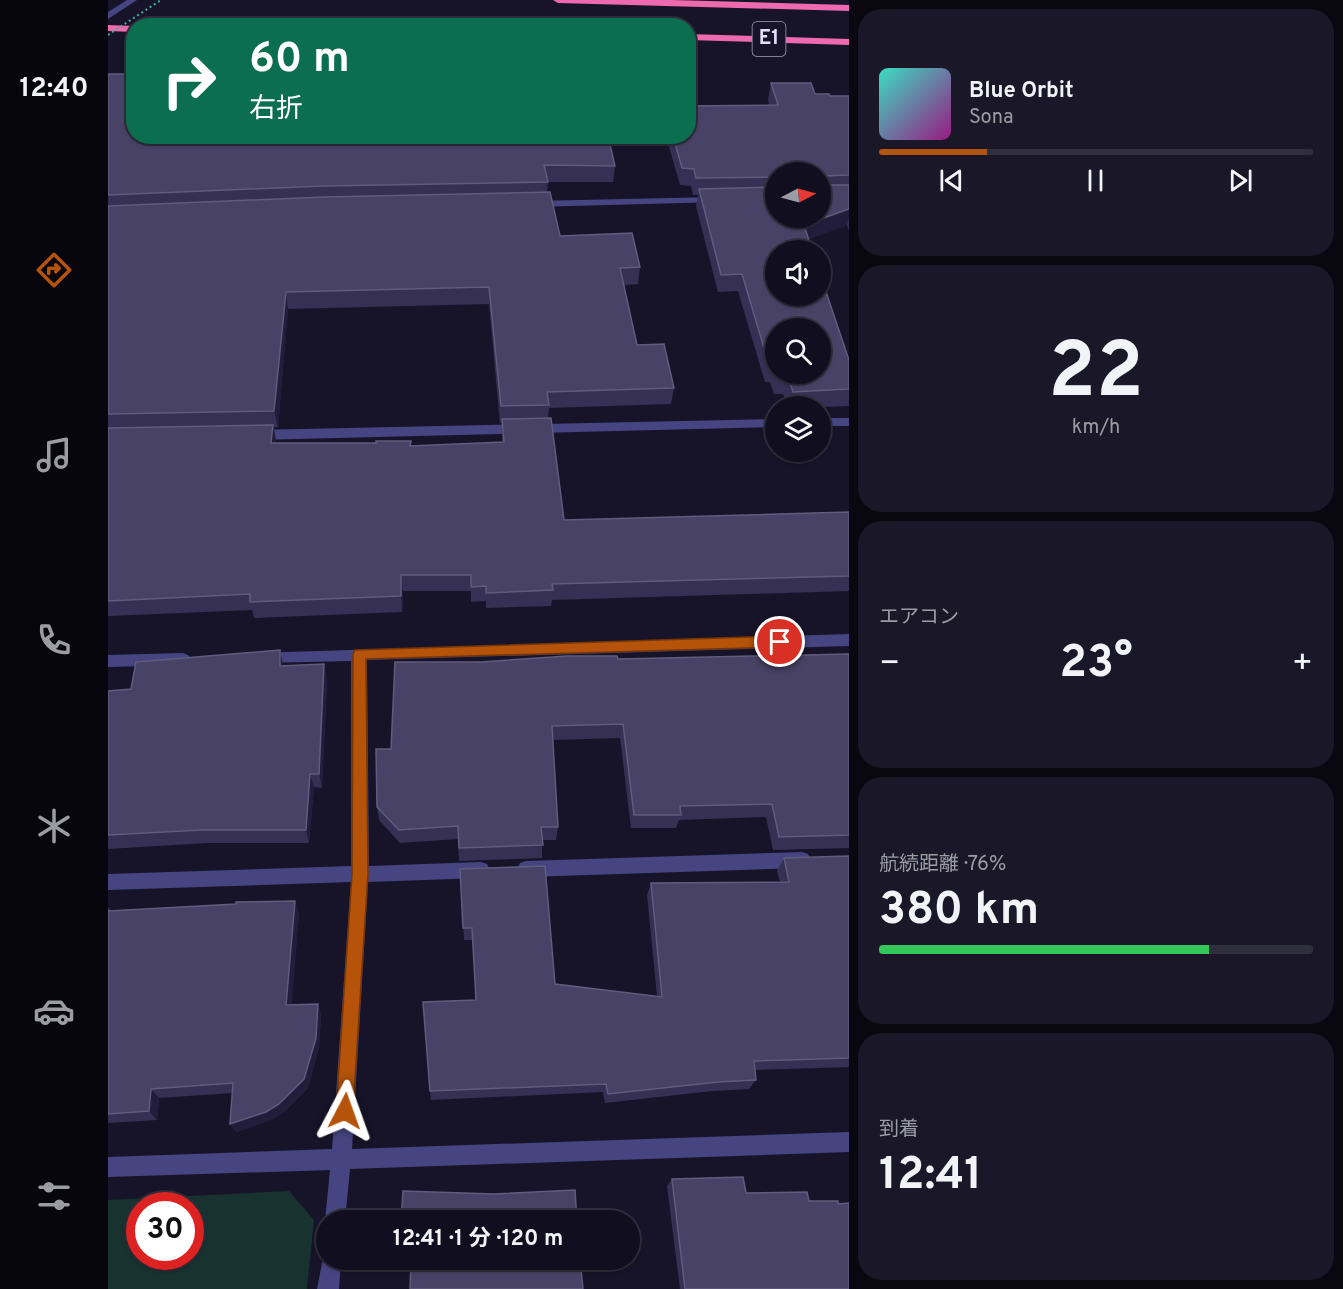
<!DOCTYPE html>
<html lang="ja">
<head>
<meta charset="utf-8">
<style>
  :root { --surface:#110f1f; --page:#1a1828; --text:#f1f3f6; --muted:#9c9ca4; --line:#302f3d; --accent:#b45309 }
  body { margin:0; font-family:Overpass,"Noto Sans JP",sans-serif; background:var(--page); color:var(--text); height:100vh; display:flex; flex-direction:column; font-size:22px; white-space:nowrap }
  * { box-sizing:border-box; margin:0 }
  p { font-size:20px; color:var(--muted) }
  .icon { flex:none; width:33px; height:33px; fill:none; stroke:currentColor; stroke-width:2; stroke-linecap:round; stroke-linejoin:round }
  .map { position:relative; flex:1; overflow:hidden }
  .drawer { display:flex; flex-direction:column; gap:9px; padding:9px; background:#090811; width:494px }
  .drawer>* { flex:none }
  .hud { position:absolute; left:18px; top:18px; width:570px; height:126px; border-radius:24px; box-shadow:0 2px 4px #0004,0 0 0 2px var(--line); background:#0b6e4f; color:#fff; overflow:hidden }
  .needle { width:39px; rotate:84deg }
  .tools { position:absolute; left:657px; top:162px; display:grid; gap:12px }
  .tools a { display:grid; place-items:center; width:66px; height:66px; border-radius:50%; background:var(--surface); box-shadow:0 2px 4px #0004,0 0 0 2px var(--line); font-size:30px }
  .speed { position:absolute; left:18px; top:1192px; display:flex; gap:12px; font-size:30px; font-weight:700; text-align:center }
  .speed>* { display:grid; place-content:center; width:78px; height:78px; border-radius:50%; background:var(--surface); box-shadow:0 2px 4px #0004,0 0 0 2px var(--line); line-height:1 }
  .speed .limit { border:9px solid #d22; background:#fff; color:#111 }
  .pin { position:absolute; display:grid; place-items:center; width:51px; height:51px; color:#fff; margin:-26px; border:3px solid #fff; border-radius:50%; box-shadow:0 2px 6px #0007 }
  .me { position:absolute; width:66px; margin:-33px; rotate:4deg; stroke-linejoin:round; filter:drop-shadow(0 0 4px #0008) }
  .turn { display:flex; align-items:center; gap:21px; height:126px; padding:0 24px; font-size:27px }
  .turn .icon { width:78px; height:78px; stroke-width:2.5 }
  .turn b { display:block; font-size:42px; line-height:51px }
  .big { font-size:45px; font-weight:700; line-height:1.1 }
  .drawer .card { flex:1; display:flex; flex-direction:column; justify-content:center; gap:9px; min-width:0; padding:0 21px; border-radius:24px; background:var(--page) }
  .drawer .dial { align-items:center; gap:0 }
  .dial b { font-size:78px; line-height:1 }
  .song { display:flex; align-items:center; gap:18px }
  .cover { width:72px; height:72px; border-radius:9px; background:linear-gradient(135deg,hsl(170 70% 55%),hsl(310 70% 35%)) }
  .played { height:6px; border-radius:3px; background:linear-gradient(90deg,var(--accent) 25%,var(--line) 25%) }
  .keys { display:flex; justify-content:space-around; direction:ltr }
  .heat { display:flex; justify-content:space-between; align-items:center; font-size:33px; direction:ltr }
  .charge { height:9px; border-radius:4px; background:linear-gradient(90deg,#34c759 76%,var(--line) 0) }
  .trip { position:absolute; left:208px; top:1210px; width:324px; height:60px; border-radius:30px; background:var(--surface); box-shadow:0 2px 4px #0004,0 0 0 2px var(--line); font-weight:700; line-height:60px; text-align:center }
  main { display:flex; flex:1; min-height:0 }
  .dock { display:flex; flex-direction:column; width:108px; justify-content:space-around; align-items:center; background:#07060c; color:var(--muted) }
  .dock .icon { width:42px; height:42px }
  .dock .current { color:var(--accent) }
  .dock b { font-size:27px; color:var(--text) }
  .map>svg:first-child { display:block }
  .green { fill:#183230; fill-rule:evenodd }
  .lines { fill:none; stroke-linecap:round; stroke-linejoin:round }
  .minor { fill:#464582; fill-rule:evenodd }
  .tertiary { fill:#464582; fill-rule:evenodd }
  .motorway { fill:#ec6aad; fill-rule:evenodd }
  .path-bridge { stroke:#41aea4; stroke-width:2; stroke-dasharray:2 3; stroke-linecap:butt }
  .wall { fill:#363054; fill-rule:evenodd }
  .shaded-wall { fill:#221d3b }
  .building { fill:#484366; stroke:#605c7d; stroke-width:1.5 }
  .route { fill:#b45309; stroke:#753606; stroke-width:1.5 }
  .labels { text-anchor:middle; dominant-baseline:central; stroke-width:6; stroke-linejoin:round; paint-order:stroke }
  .shield { fill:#171429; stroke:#a5a3bc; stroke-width:1.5 }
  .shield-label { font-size:20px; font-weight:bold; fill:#e2e0fb }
</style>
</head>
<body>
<main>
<nav class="dock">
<b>12:40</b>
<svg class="icon current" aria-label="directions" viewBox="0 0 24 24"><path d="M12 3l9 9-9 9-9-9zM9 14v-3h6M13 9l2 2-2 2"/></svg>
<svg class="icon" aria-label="music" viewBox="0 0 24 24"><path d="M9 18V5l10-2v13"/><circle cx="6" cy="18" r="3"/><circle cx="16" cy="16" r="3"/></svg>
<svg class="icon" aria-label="phone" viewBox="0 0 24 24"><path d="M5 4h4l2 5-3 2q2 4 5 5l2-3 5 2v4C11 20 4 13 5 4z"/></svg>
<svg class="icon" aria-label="climate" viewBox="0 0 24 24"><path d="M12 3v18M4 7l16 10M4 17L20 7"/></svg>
<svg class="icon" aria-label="car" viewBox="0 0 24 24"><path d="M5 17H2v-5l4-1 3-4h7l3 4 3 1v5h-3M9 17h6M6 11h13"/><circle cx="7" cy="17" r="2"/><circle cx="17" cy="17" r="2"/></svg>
<svg class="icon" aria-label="filters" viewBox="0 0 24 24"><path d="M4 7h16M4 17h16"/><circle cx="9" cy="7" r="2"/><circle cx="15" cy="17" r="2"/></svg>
</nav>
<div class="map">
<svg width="742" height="1289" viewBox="0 0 742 1289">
  <rect width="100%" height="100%" fill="#171429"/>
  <!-- green -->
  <path class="green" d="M181,1191L206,1220L199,1289H0V1200ZM32,1206H82V1257H32Z"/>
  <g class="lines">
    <!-- minor -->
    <path class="minor" d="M712,418H742V426H712Z
      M668,419V427L147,440L141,435L147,430Z
      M742,634V646L259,660L261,866L373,862L379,864L382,870L379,876L373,878L260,882L244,1149L742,1132V1152L242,1169L237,1221H219V1227L217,1221L222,1170L0,1177V1157L224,1149L243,882L0,890V874L243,866V661L153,663L148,661L145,657L148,653Z
      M75,653L80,655L83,659L80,663L75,665L0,667V655Z
      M694,852L700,854L703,860L700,866L694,868L418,877L412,875L409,869L412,863L418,861Z
      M219,1251V1260H233L231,1289H209L216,1253Z"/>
    <!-- tertiary -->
    <path class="tertiary" d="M19,0H29L0,19V12Z
      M608,197L612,198V202L425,207L420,204L425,201Z"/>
    <!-- motorway -->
    <path class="motorway" d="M445,0H565L742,5V11L450,3Z
      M0,25L26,26V32L0,31Z
      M580,34L742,39V45L580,40Z"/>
    <!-- path-bridge -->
    <path class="path-bridge" d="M0,35L53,0"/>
  </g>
  <!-- wall -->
  <path class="wall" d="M0,74L26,136L507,166L505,182H440L439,192L452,236L532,267L530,284L516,285L529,345L566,388L563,404L441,408L440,418L456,520L741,512V591L444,600L443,606L378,608V601L363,602V591H295L294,612L146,618L144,610L0,616ZM381,304L392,423H394V442L303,446L168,443L166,427H170L180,309Z
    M663,83L707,94L722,96H741V231L739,225L701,239L741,360V406L712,407V406H679L675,394H666L662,382H657L630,291L610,292L588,206L590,195H585L583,186L572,185L558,136H580L661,105L660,100ZM668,172L712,218H668ZM668,328L712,374H668Z
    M741,654V848L665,850L658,817L571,820L568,828H523L512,738L445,740L450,827L448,840H434V858L351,861L350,839L292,843L271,820L269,807L283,749L373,662Z
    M175,665L219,679L214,788L206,787L201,843H99L0,849V691L23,689Z
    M741,856V1067L647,1070L648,1080L641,1089L604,1091L497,1103L495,1092L323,1100L322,1091L368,1000L365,940H356L352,869L447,984L549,996L539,895L543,883L672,882L669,871L676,858Z
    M0,907L3,911L191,913L183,1005L213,1014L211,1047L200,1088L176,1112L163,1120L128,1132L122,1124L124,1093L51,1098L49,1120L0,1123Z
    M564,1179L638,1193L701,1201L730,1204L741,1289H572L559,1186Z"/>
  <!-- shaded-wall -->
  <path class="shaded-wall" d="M741,209V217L739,225L691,243L696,225Z
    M178,292L180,309L170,427L166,411Z
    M165,425L168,441L167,459L163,443Z
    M293,575L295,591L294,612L293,596Z
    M172,650L175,665L176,680L172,666Z
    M216,664L219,679L214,788L211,774Z
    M202,774L206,787L201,843L198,830Z
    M187,901L191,913L183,1015L178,1005Z
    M210,1004L213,1014L211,1047L200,1088L176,1112L163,1120L128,1132L122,1124Z
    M43,1089L51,1098L49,1120L41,1111Z"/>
  <!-- building -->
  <path class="building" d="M0,74H26V136H500L507,166L436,165L440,182L216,186L0,195Z
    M663,83H703L707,94H721L722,96H741V175L717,176L714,178L715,185H741V209L696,225L704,250H668V296H712V274L741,360V389L685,392L680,377H670L669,374H712V328H668V367L667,365H661L634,274L613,275L591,189L668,187V218H712V172H668V177L588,178L586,169L574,168L565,136H580V106L670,105Z
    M442,192L452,236L524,233L532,267L512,268L529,345L556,344L566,388L439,392L441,405L393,406L381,287L178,292L166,411L0,414V206L216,197Z
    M443,418L456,520L741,512V576L444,584L445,590L378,593V586L363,587V575H293V596L142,602V594L0,601V428L165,425L163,443H268V441H303L302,446L396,442L394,419Z
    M172,650V666L216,664L211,774H202L198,830H94L0,835V691L23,689L28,662Z
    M741,654V835L671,837L664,804L572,806L573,815H526L515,724L444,726L450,827H433L435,845L351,848L350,826L291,830L269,807L268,749H283L287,662H373L459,656H509L510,659Z
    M741,856V1058L646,1061L648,1080L610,1082L500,1094L498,1084L322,1091L315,1002L368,1000L364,928H355L352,869L437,866L447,984L554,997L543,883L681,882L676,858Z
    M187,901L178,1005L210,1004L208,1038L196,1079L171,1104L158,1112L122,1124L125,1083L43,1089L41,1111L0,1114V911L128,904V902Z
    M635,1177L638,1193L699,1192L701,1201H730V1204L741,1203V1289H577L564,1179Z
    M467,1190L469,1221H293L295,1191L386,1194Z
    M303,1260H472L475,1289H302Z"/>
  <!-- route -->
  <path class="route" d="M672,636L678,642L672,647L258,659L260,874L245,1111L243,1117L237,1120L230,1117L228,1111L244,874L245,654L247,650Z"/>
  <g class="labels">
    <!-- shield labels -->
    <rect class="shield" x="644.5" y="22" width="33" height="34" rx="4.5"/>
    <g class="shield-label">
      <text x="661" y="39">E1</text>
    </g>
  </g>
</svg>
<div class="tools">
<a><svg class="needle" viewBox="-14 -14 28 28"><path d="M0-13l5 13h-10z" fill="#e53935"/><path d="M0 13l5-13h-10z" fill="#9c9ca4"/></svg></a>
<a><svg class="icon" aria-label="sound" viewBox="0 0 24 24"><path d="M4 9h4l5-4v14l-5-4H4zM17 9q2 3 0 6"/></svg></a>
<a><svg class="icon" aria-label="search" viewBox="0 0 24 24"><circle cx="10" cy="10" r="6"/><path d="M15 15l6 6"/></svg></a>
<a><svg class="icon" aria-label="layers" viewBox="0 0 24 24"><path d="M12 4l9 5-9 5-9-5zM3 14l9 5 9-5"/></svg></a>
</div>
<div class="speed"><div class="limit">30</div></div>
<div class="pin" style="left:672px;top:642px;background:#d93025"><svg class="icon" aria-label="arrive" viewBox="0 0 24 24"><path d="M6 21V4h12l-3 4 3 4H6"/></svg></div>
<svg class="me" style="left:237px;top:1111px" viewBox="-20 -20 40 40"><path d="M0-17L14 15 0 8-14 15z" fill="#b45309" stroke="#fff" stroke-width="4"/></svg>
<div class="trip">12:41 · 1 分 · 120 m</div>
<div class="hud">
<div class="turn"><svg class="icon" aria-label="right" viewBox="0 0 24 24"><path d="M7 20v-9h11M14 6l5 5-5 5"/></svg><div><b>60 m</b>右折</div></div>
</div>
</div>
<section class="drawer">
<div class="card">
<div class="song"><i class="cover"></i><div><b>Blue Orbit</b><p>Sona</p></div></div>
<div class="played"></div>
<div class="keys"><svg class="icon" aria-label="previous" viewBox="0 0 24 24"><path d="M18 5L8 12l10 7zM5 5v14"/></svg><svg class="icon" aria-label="pause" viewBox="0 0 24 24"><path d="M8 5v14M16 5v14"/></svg><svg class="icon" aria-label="next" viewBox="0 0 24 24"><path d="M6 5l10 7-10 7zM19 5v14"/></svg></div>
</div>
<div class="card dial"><b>22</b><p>km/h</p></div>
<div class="card"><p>エアコン</p>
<div class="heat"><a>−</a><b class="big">23°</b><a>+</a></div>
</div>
<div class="card"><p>航続距離 · 76%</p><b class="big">380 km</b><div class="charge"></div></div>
<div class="card"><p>到着</p><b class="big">12:41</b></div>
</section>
</main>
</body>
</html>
